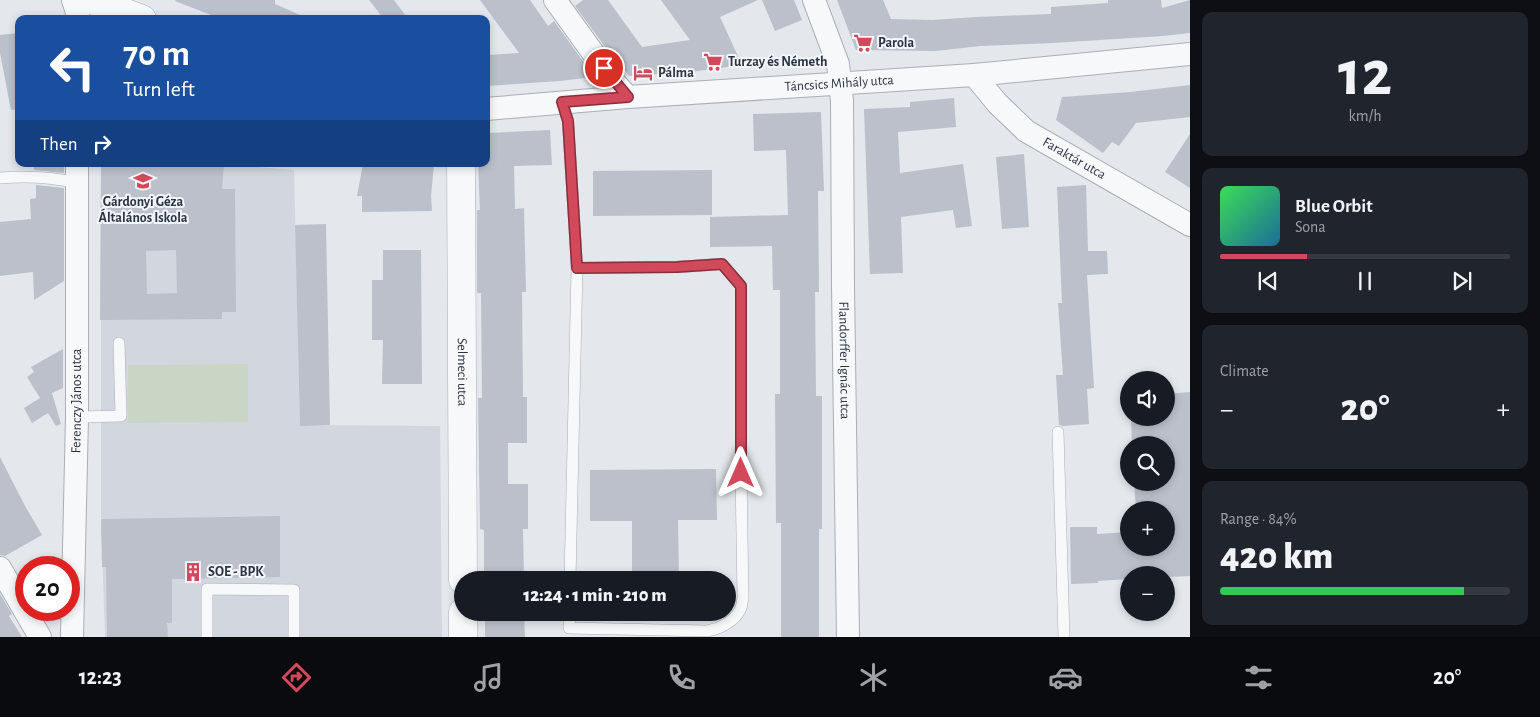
<!DOCTYPE html>
<html lang="en">
<head>
<meta charset="utf-8">
<style>
  :root { --surface:#171b24; --page:#20242c; --text:#f1f3f6; --muted:#9ea1a6; --line:#363941; --accent:#d1495b }
  body { margin:0; font-family:"Alegreya Sans",sans-serif; background:var(--page); color:var(--text); height:100vh; display:flex; flex-direction:column; font-size:19px; white-space:nowrap }
  * { box-sizing:border-box; margin:0 }
  p { font-size:16px; color:var(--muted) }
  .icon { flex:none; width:28px; height:28px; fill:none; stroke:currentColor; stroke-width:2; stroke-linecap:round; stroke-linejoin:round }
  .map { position:relative; flex:1; overflow:hidden }
  .sheet { display:flex; flex-direction:column; gap:12px; padding:12px; background:#0d0f14; width:350px }
  .sheet>* { flex:none }
  .hud { position:absolute; left:15px; top:15px; width:475px; height:152px; border-radius:10px; box-shadow:0 2px 8px #0003; background:#1a4fa0; color:#fff; overflow:hidden }
  .buttons { position:absolute; left:1120px; top:371px; display:grid; gap:10px }
  .buttons a { display:grid; place-items:center; width:55px; height:55px; border-radius:50%; background:var(--surface); box-shadow:0 2px 8px #0003; font-size:25px }
  .speed { position:absolute; left:15px; top:556px; display:flex; gap:10px; font-size:25px; font-weight:700; text-align:center }
  .speed>* { display:grid; place-content:center; width:65px; height:65px; border-radius:50%; background:var(--surface); box-shadow:0 2px 8px #0003; line-height:1 }
  .speed .limit { border:8px solid #d22; background:#fff; color:#111 }
  .pin { position:absolute; display:grid; place-items:center; width:42px; height:42px; color:#fff; margin:-21px; border:2px solid #fff; border-radius:50%; box-shadow:0 1px 5px #0007 }
  .me { position:absolute; width:55px; margin:-28px; rotate:0deg; stroke-linejoin:round; filter:drop-shadow(0 0 4px #0008) }
  .turn { display:flex; align-items:center; gap:18px; height:105px; padding:0 25px; font-size:22px }
  .turn .icon { width:65px; height:65px; stroke-width:2.5 }
  .turn b { display:block; font-size:35px; line-height:42px }
  .then { display:flex; align-items:center; height:48px; padding:0 25px; background:#0003; gap:10px; font-size:19px }
  .big { font-size:38px; font-weight:800; line-height:1.1 }
  .sheet .tile { flex:1; display:flex; flex-direction:column; justify-content:center; gap:8px; min-width:0; padding:0 18px; border-radius:10px; background:var(--page) }
  .sheet .dial { align-items:center; gap:0 }
  .dial b { font-size:65px; line-height:1 }
  .song { display:flex; align-items:center; gap:15px }
  .cover { width:60px; height:60px; border-radius:8px; background:linear-gradient(135deg,hsl(130 70% 55%),hsl(200 70% 35%)) }
  .played { height:5px; border-radius:2px; background:linear-gradient(90deg,var(--accent) 30%,var(--line) 30%) }
  .keys { display:flex; justify-content:space-around; direction:ltr }
  .heat { display:flex; justify-content:space-between; align-items:center; font-size:28px; direction:ltr }
  .charge { height:8px; border-radius:4px; background:linear-gradient(90deg,#34c759 84%,var(--line) 0) }
  .trip { position:absolute; left:454px; top:571px; width:282px; height:50px; border-radius:25px; background:var(--surface); box-shadow:0 2px 8px #0003; font-weight:800; line-height:50px; text-align:center }
  .dock { display:flex; height:80px; justify-content:space-around; align-items:center; background:#090b0e; color:var(--muted) }
  .dock .icon { width:35px; height:35px }
  .dock .selected { color:var(--accent) }
  .dock b { font-size:22px; color:var(--text) }
  main { display:flex; flex:1; min-height:0 }
  .map>svg:first-child { display:block }
  .built { fill:#d2d6de }
  .green { fill:#c9d6c5 }
  .building { fill:#bbc0ca; fill-rule:evenodd }
  .lines { fill:none; stroke-linecap:round; stroke-linejoin:round }
  .service-casing { stroke:#a9aeb7; stroke-width:12 }
  .minor-casing { stroke:#a9aeb7; stroke-width:24 }
  .tertiary-casing { stroke:#a9aeb7; stroke-width:29 }
  .service { stroke:#f7f8fa; stroke-width:11 }
  .minor { stroke:#f7f8fa; stroke-width:22 }
  .tertiary { stroke:#f7f8fa; stroke-width:28 }
  .route-casing { stroke:#882f3b; stroke-width:12 }
  .route { stroke:#d1495b; stroke-width:9 }
  .labels { text-anchor:middle; dominant-baseline:central; stroke-width:4; stroke-linejoin:round; paint-order:stroke }
  .poi-label { font-size:14px; font-weight:bold; fill:#2b3445; stroke:#f4f6f9; text-anchor:start }
  .street-label { font-size:14px; fill:#2b3445; stroke:#f4f6f9 }
</style>
</head>
<body>
<main>
<div class="map">
<svg width="1190" height="637" viewBox="0 0 1190 637">
  <rect width="100%" height="100%" fill="#e4e7ec"/>
  <!-- built -->
  <path class="built" d="M101,164H185L184,193L188,172L186,164H221L294,170L300,425L440,426L442,637H105L101,519Z"/>
  <!-- green -->
  <path class="green" d="M248,364V422L128,423V365Z"/>
  <!-- building -->
  <path class="building" d="M176,0H275V4L309,19H221L175,1Z
    M369,0H394L408,19H384Z
    M480,0H530L548,26L554,21L590,71L585,78L560,81L486,86V55L519,53Z
    M583,0H608L642,47L690,40L661,0H758L720,17L742,65L691,72L629,76L607,47L606,48L575,6Z
    M762,0H794L802,20L775,31Z
    M837,0H883L891,19L933,20L976,17L1051,14V7L1108,3V0H1161L1162,8L1190,0V33L1163,36L1053,43L980,46L936,51L856,50Z
    M19,33V109L11,110L0,53V35Z
    M1190,85V117L1136,123L1119,146L1112,142L1103,153L1056,120L1062,97L1130,92Z
    M954,98L956,127L898,132L900,173L963,164L972,226L956,228L953,210L901,217L903,273L870,274L864,109L910,107V102Z
    M821,112L824,191H818L819,292H815L816,396H822V529H819V637H781V523H776L775,394H780V290H773L772,246L710,247V217L788,215L786,150L754,151L753,114Z
    M550,130L552,165L514,166L515,209L524,208L526,292H522L523,397H527V443H508V484H528V529H523L524,580H484V530L480,529L478,398H482L481,293H477V210H480L478,164H486V133Z
    M1190,134V188L1165,172Z
    M1024,154L1029,227L1002,229L996,157Z
    M34,164H64V173L34,170Z
    M101,164H224L222,189H235L236,312H222V319L100,320ZM176,250L177,293L147,294L146,251Z
    M363,164H434L431,196L432,211L362,212V196H357Z
    M712,170V215L593,216V171Z
    M36,185L64,188V281L34,300L33,272L0,276V222L31,219L30,199L36,198Z
    M1086,185L1088,251H1107L1108,274L1087,275L1094,388L1087,389L1089,424L1063,426L1059,425L1056,375H1063L1058,303H1062L1057,187Z
    M326,224L330,425L300,426L295,225Z
    M383,250H421L422,384H382L383,340H372V280H383Z
    M63,349V388L52,393L61,424L56,426L48,413L32,423L24,408L40,398L27,377L34,372L31,367Z
    M1190,392V576L1166,577V575H1129V579L1098,581V583L1071,584L1070,527H1097V534L1129,532V548H1166V510H1136L1134,482H1166V445H1132L1131,418H1166V394Z
    M0,457L25,506L42,535L5,556L0,555Z
    M716,469L717,520H678L679,580H632V521H590V470Z
    M280,516V577L172,579V623H167L168,637H107L106,567H102L101,519Z
    M0,594L12,614L9,616L22,637H0Z
    M485,612H524L525,637H485Z"/>
  <g class="lines">
    <!-- service casing -->
    <g class="service-casing">
      <path id="service" d="M562,102L568,121L577,268L570,580
        M0,178C25,176 52,177 77,183
        M77,417L121,416L119,343
        M1058,432L1064,637
        M570,612L569,628L707,631C719,629 734,622 740,610C742,607 742,602 743,598L741,473V286L722,264L677,267L577,268
        M207,637V589L294,590V637"/>
    </g>
    <!-- minor casing -->
    <g class="minor-casing">
      <g id="minor">
        <path d="M73,0L79,19"/>
        <path d="M555,0L614,82L628,97"/>
        <path id="s1" d="M814,0L838,64L842,101L843,285L848,637"/>
        <path id="s2" d="M974,75L997,103L1026,131L1190,225"/>
        <path id="s3" d="M486,109L628,97L974,75L1190,54"/>
        <path d="M0,568L40,637"/>
        <path id="s4" d="M72,637L77,417V164"/>
      </g>
    </g>
    <!-- tertiary casing -->
    <g class="tertiary-casing">
      <g id="tertiary">
        <path d="M91,0L142,19"/>
        <path id="s5" d="M461,164L463,580"/>
        <path d="M463,612V637"/>
      </g>
    </g>
    <!-- service -->
    <use href="#service" class="service"/>
    <!-- minor -->
    <use href="#minor" class="minor"/>
    <!-- tertiary -->
    <use href="#tertiary" class="tertiary"/>
  </g>
  <g class="lines">
    <!-- route casing -->
    <g class="route-casing">
      <path id="route" d="M604,68L628,97L562,102L568,121L577,268L677,267L722,264L741,286V473"/>
    </g>
    <!-- route -->
    <use href="#route" class="route"/>
  </g>
  <!-- icons -->
  <defs>
    <g id="supermarket-bare" transform="scale(1.5)"><path d="M-6-5.5h2.5l.6 2H6L4.5 2H-2.5L-4.4-4H-6ZM-1.5 3.2a1.3 1.3 0 1 0 .1 0ZM3 3.2a1.3 1.3 0 1 0 .1 0Z" fill="#d1495b" stroke="#f4f6f9" stroke-width="2.5" paint-order="stroke"/></g>
    <g id="hotel-bare" transform="scale(1.5)"><path d="M-6-4.5h1.5V1H6V5H4.5V3h-9V5H-6ZM-4 0a1.8 1.8 0 1 1 3.6 0ZM.5 0V-2.5h3Q6-2.5 6 0Z" fill="#d1495b" stroke="#f4f6f9" stroke-width="2.5" paint-order="stroke"/></g>
    <g id="school-bare" transform="scale(1.5)"><path d="M0-5L7-2L0 1L-7-2ZM-4 1L0 2.5L4 1V4Q0 6-4 4Z" fill="#d1495b" stroke="#f4f6f9" stroke-width="2.5" paint-order="stroke"/></g>
    <g id="building-bare" transform="scale(1.5)"><path d="M-4-6H4V6H1V3H-1V6H-4ZM-2.5-4.3h1.7v1.8h-1.7ZM.8-4.3h1.7v1.8H.8ZM-2.5-1h1.7V.8h-1.7ZM.8-1h1.7V.8H.8Z" fill="#d1495b" stroke="#f4f6f9" stroke-width="2.5" paint-order="stroke"/></g>
  </defs>
  <g fill-rule="evenodd">
    <use href="#supermarket-bare" x="863" y="43"/>
    <use href="#supermarket-bare" x="713" y="62"/>
    <use href="#hotel-bare" x="643" y="73"/>
    <use href="#school-bare" x="143" y="181"/>
    <use href="#building-bare" x="193" y="572"/>
  </g>
  <g class="labels">
    <!-- poi labels -->
    <g class="poi-label">
      <text x="878" y="43">Parola</text>
      <text x="728" y="62">Turzay és Németh</text>
      <text x="658" y="73">Pálma</text>
      <text x="143" y="202" text-anchor="middle">Gárdonyi Géza<tspan x="143" dy="16">Általános Iskola</tspan></text>
      <text x="208" y="572">SOE - BPK</text>
    </g>
    <!-- street labels -->
    <g class="street-label">
      <text stroke="none"><textPath href="#s3" startOffset="354">Táncsics Mihály utca</textPath></text>
      <text stroke="none"><textPath href="#s2" startOffset="132">Faraktár utca</textPath></text>
      <text stroke="none"><textPath href="#s1" startOffset="365">Flandorffer Ignác utca</textPath></text>
      <text stroke="none"><textPath href="#s5" startOffset="208">Selmeci utca</textPath></text>
      <text stroke="none"><textPath href="#s4" startOffset="236">Ferenczy János utca</textPath></text>
    </g>
  </g>
</svg>
<div class="buttons">
<a><svg class="icon" aria-label="sound" viewBox="0 0 24 24"><path d="M4 9h4l5-4v14l-5-4H4zM17 9q2 3 0 6"/></svg></a>
<a><svg class="icon" aria-label="search" viewBox="0 0 24 24"><circle cx="10" cy="10" r="6"/><path d="M15 15l6 6"/></svg></a>
<a>+</a>
<a>−</a>
</div>
<div class="speed"><div class="limit">20</div></div>
<div class="pin" style="left:604px;top:68px;background:#d93025"><svg class="icon" aria-label="arrive" viewBox="0 0 24 24"><path d="M6 21V4h12l-3 4 3 4H6"/></svg></div>
<svg class="me" style="left:741px;top:473px" viewBox="-20 -20 40 40"><path d="M0-17L14 15 0 8-14 15z" fill="#d1495b" stroke="#fff" stroke-width="4"/></svg>
<div class="trip">12:24 · 1 min · 210 m</div>
<div class="hud">
<div class="turn"><svg class="icon" aria-label="left" viewBox="0 0 24 24"><path d="M17 20v-9H6M10 6l-5 5 5 5"/></svg><div><b>70 m</b>Turn left</div></div>
<div class="then">Then<svg class="icon" aria-label="right" viewBox="0 0 24 24"><path d="M7 20v-9h11M14 6l5 5-5 5"/></svg></div>
</div>
</div>
<section class="sheet">
<div class="tile dial"><b>12</b><p>km/h</p></div>
<div class="tile">
<div class="song"><i class="cover"></i><div><b>Blue Orbit</b><p>Sona</p></div></div>
<div class="played"></div>
<div class="keys"><svg class="icon" aria-label="previous" viewBox="0 0 24 24"><path d="M18 5L8 12l10 7zM5 5v14"/></svg><svg class="icon" aria-label="pause" viewBox="0 0 24 24"><path d="M8 5v14M16 5v14"/></svg><svg class="icon" aria-label="next" viewBox="0 0 24 24"><path d="M6 5l10 7-10 7zM19 5v14"/></svg></div>
</div>
<div class="tile"><p>Climate</p>
<div class="heat"><a>−</a><b class="big">20°</b><a>+</a></div>
</div>
<div class="tile"><p>Range · 84%</p><b class="big">420 km</b><div class="charge"></div></div>
</section>
</main>
<nav class="dock">
<b>12:23</b>
<svg class="icon selected" aria-label="directions" viewBox="0 0 24 24"><path d="M12 3l9 9-9 9-9-9zM9 14v-3h6M13 9l2 2-2 2"/></svg>
<svg class="icon" aria-label="music" viewBox="0 0 24 24"><path d="M9 18V5l10-2v13"/><circle cx="6" cy="18" r="3"/><circle cx="16" cy="16" r="3"/></svg>
<svg class="icon" aria-label="phone" viewBox="0 0 24 24"><path d="M5 4h4l2 5-3 2q2 4 5 5l2-3 5 2v4C11 20 4 13 5 4z"/></svg>
<svg class="icon" aria-label="climate" viewBox="0 0 24 24"><path d="M12 3v18M4 7l16 10M4 17L20 7"/></svg>
<svg class="icon" aria-label="car" viewBox="0 0 24 24"><path d="M5 17H2v-5l4-1 3-4h7l3 4 3 1v5h-3M9 17h6M6 11h13"/><circle cx="7" cy="17" r="2"/><circle cx="17" cy="17" r="2"/></svg>
<svg class="icon" aria-label="filters" viewBox="0 0 24 24"><path d="M4 7h16M4 17h16"/><circle cx="9" cy="7" r="2"/><circle cx="15" cy="17" r="2"/></svg>
<b>20°</b>
</nav>
</body>
</html>
